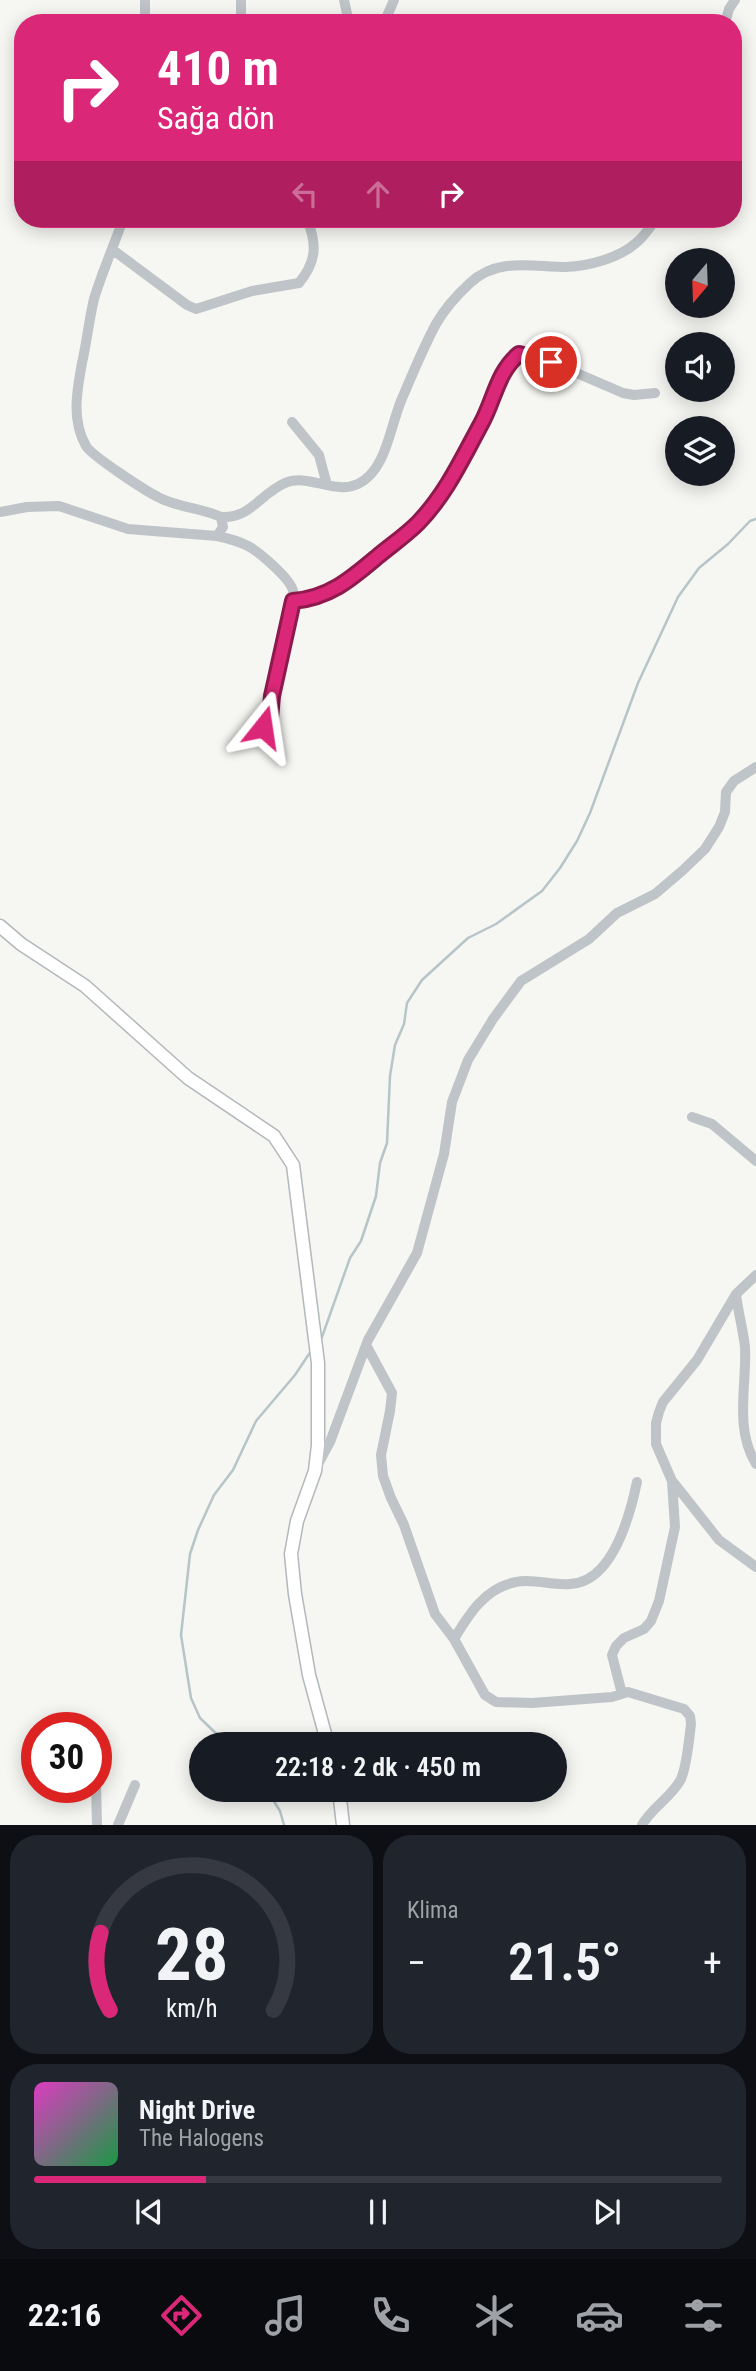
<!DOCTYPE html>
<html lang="tr">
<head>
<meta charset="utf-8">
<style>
  :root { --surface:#171b24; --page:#20242c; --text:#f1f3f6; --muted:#9ea1a6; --line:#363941; --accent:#db2777 }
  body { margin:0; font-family:"Roboto Condensed",sans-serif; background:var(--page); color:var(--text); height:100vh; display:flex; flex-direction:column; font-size:26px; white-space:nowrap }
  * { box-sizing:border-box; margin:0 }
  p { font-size:23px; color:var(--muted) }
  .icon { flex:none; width:38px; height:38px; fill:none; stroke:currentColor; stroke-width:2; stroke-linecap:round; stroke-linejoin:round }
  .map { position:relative; height:1825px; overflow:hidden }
  .sheet { display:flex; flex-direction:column; gap:10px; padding:10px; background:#0d0f14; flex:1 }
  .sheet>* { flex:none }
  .banner { position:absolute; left:14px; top:14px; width:728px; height:214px; border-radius:28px; box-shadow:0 4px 18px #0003; background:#db2777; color:#fff; overflow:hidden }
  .needle { width:46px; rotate:199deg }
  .fabs { position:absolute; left:665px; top:248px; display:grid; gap:14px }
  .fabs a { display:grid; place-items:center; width:70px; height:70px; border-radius:50%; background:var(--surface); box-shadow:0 4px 18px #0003; font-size:35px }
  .speed { position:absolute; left:21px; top:1712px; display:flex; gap:14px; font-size:35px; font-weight:700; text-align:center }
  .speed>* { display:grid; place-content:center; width:91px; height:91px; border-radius:50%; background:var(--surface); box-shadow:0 4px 18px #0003; line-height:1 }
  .speed .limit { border:10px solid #d22; background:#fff; color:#111 }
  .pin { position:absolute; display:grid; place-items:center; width:60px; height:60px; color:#fff; margin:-30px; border:4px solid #fff; border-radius:50%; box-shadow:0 2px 7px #0007 }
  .me { position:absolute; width:77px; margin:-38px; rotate:15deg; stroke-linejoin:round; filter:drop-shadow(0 0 5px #0008) }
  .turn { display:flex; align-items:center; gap:24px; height:147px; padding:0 28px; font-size:32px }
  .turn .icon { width:91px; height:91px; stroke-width:2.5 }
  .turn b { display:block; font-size:49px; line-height:60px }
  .lanes { display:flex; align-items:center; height:66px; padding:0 28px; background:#0003; justify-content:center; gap:35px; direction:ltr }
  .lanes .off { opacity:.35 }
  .big { font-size:52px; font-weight:600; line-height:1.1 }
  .sheet .widget { flex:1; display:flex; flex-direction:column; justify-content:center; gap:10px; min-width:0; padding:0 24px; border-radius:28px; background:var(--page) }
  .sheet .dial { align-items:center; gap:0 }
  .dial svg { height:182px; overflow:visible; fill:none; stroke:var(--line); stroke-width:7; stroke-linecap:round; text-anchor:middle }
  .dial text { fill:var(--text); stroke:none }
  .song { display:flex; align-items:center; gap:21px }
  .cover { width:84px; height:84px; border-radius:10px; background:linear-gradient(135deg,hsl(310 70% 55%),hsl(140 70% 35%)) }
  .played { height:7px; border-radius:4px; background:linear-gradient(90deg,var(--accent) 25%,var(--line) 25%) }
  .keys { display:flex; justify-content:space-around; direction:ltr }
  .heat { display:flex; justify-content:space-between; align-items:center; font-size:38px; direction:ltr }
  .sheet .tiles { flex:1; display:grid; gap:10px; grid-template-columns:1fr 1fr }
  .widget:last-child { grid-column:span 2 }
  .trip { position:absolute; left:189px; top:1732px; width:378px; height:70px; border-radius:35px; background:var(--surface); box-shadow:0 4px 18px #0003; font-weight:600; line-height:70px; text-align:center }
  .tab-bar { display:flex; height:112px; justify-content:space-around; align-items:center; background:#090b0e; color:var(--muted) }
  .tab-bar .icon { width:49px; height:49px }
  .tab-bar .active { color:var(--accent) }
  .tab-bar b { font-size:32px; color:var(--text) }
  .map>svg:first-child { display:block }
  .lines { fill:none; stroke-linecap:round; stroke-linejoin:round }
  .stream { stroke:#b6c5c8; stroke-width:2.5 }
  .major-casing { stroke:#b2b8bb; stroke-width:15 }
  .minor { stroke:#bec4c7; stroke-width:10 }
  .major { stroke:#fff; stroke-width:12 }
  .route-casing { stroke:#8e194d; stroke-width:18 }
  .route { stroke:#db2777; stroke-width:12 }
</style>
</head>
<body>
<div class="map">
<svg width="756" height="1825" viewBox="0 0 756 1825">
  <rect width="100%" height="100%" fill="#f6f6f2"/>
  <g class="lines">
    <!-- stream -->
    <path class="stream" d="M322,1337L350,1258L361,1241L376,1196L380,1163L387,1143L390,1076L395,1045L404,1024L407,1003L422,980L468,938L496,924L542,891L560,868L577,841L590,813L638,683L678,597L699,568L728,544L750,521L756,519
      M228,1745L200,1718L191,1698L181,1635L190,1554L198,1530L214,1495L233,1470L256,1421L295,1375L311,1351
      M267,1790L280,1811L284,1825"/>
    <!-- major casing -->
    <g class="major-casing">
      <path id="major" d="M0,926L21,944L85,986L188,1078L274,1136L293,1165L318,1363V1445L315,1471L297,1521L291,1554L295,1594L309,1675L328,1745
        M339,1790L343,1825"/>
    </g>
    <!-- minor -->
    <path class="minor" d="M344,0L349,23
      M145,23V0
      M241,23V0
      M384,23L394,0
      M725,23L729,9L735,0
      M113,250L187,305L196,309L252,291L299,283C317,261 317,244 307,219
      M292,422L319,455L327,485
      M0,512L27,507L59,506L128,529L217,536L223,527L221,517C202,508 180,508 160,498C147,492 92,456 86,446C71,419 77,391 82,363C87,341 89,320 94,299C102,272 114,246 123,219
      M221,517C250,519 260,494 285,483C308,473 334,495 358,484C386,471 390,427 401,401C412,375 423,348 436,324C445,308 457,295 470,283C498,257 532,267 566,267C589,266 619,258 636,243C644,237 650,227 656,219
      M217,536C227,538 238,541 248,546C258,551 291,579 293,591C296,603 281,656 277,670C273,689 274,712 263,727
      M293,601C329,597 351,580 377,557C390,545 405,536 418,523C447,495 462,459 481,424C494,401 497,371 519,354L551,362L623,393L634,395L655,393
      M692,1117L712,1124L756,1161
      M736,1294C738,1312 743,1329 745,1347C747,1386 734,1428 756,1464
      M366,1345L392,1393L390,1411L381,1455L383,1476L391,1498L404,1525L435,1614L454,1639L485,1695L496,1702L532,1703L612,1697L628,1692L684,1709L690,1716L691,1724C689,1740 687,1765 681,1779C672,1797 652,1807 642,1825
      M316,1468L330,1442L368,1340L417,1253L444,1154L452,1102L468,1060L493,1019L521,981L589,939L617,913L655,894L682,871L705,849L719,827L725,812L726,792L734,781L756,767
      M674,1483L719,1540L756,1567
      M454,1639C469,1614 485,1588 516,1582C533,1578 552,1586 570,1584C613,1582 630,1515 637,1482
      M622,1694L612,1655L616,1646L624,1638L644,1629L651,1621L659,1601L675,1527L672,1481L656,1444V1423L659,1412L663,1402L697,1360L736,1294L756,1275
      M96,1782L97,1825
      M118,1825L135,1785"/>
    <!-- major -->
    <use href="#major" class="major"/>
  </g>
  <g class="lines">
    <!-- route casing -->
    <g class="route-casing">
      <path id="route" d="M263,727L270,719L272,696L293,601C329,598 351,579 377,557C390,546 405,536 418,523C446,494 462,459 481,424C494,401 497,372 519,354L551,362"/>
    </g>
    <!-- route -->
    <use href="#route" class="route"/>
  </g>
</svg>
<div class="fabs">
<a><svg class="needle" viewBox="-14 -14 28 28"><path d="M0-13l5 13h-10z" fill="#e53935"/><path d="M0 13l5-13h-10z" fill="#9ea1a6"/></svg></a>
<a><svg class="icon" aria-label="sound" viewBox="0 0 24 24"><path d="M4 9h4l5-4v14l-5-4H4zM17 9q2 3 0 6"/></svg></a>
<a><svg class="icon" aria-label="layers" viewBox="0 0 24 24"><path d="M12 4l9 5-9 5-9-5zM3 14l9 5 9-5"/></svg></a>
</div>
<div class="speed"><div class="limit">30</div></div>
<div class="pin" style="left:551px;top:362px;background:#d93025"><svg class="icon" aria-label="arrive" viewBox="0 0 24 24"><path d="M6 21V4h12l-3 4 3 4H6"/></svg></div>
<svg class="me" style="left:263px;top:727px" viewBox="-20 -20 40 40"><path d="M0-17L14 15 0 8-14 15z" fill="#db2777" stroke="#fff" stroke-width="4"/></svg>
<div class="trip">22:18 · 2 dk · 450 m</div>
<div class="banner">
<div class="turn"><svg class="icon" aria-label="right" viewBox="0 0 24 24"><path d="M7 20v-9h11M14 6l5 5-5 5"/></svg><div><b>410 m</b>Sağa dön</div></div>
<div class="lanes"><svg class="icon off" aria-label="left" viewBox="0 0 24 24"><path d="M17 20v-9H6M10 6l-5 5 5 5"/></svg><svg class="icon off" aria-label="ahead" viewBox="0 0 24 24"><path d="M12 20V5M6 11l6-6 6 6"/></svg><svg class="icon" aria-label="right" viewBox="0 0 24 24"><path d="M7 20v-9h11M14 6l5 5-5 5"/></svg></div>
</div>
</div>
<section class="sheet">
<div class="tiles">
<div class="widget dial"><svg viewBox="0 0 100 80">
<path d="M14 69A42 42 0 1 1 86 69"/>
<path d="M14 69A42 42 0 0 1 10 35" stroke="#db2777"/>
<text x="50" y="56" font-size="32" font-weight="700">28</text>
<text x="50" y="72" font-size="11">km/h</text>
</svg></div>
<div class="widget"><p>Klima</p>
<div class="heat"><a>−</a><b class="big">21.5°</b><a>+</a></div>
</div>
<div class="widget">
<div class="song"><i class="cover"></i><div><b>Night Drive</b><p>The Halogens</p></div></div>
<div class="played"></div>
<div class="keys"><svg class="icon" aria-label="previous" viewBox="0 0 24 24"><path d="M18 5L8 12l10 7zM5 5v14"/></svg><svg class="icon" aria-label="pause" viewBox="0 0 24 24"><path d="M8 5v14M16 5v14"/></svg><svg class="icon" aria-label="next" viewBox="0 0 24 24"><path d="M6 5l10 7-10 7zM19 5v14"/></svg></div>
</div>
</div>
</section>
<nav class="tab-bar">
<b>22:16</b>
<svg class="icon active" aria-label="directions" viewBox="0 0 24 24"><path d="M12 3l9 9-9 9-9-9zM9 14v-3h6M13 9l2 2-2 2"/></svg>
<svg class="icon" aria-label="music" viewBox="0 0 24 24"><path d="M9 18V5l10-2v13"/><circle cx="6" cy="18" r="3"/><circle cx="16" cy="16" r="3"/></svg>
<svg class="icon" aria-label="phone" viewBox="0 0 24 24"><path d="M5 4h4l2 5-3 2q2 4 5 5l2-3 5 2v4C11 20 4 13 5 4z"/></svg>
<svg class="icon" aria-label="climate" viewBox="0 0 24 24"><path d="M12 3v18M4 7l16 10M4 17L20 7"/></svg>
<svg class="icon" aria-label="car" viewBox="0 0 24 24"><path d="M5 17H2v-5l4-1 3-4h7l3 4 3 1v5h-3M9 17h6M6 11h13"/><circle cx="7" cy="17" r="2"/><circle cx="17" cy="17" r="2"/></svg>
<svg class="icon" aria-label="filters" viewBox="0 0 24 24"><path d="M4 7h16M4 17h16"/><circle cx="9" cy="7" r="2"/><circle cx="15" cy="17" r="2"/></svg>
</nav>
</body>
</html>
